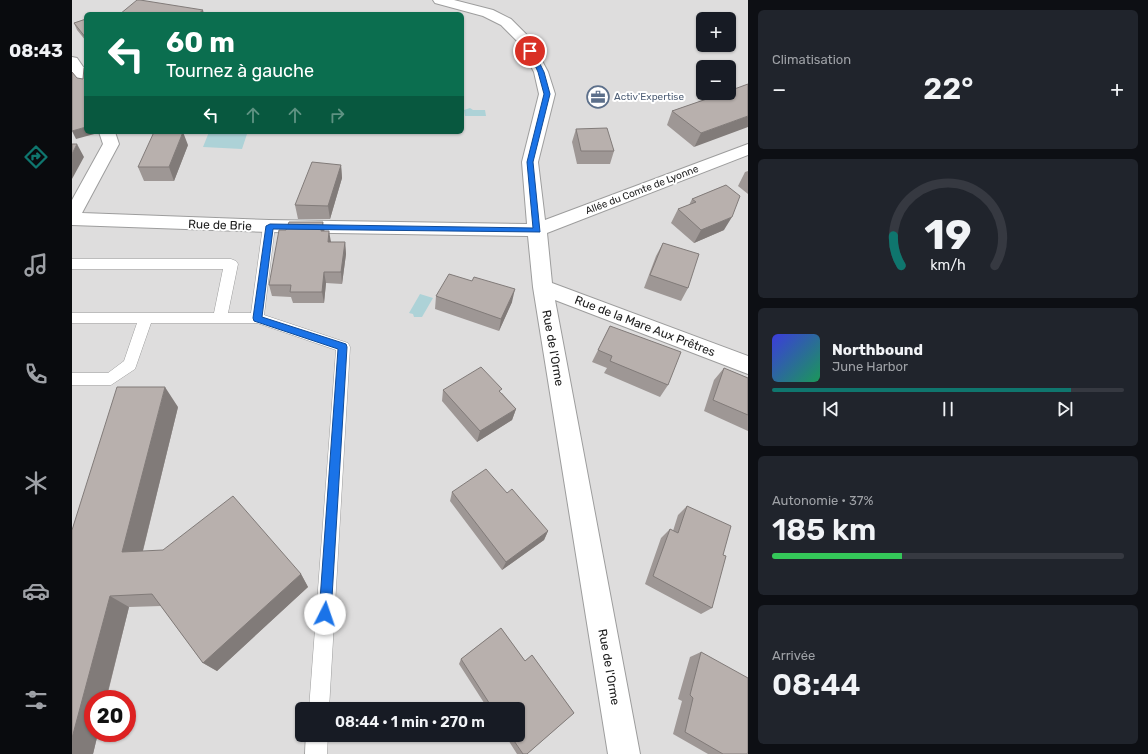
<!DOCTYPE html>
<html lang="fr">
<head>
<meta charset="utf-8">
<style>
  :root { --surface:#171b24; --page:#20242c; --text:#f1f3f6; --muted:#9ea1a6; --line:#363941; --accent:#0f766e }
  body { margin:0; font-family:Rubik,sans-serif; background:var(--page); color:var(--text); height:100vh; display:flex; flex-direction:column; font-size:15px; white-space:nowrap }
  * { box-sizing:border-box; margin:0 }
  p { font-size:13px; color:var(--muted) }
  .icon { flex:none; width:22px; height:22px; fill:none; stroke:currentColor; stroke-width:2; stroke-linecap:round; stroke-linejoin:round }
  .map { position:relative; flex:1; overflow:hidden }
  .details { display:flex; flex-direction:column; gap:10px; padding:10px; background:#0d0f14; width:400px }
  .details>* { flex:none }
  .top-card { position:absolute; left:12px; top:12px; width:380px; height:122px; border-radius:6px; box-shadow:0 1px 3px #0004; background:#0b6e4f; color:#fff; overflow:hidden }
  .buttons { position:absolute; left:624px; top:12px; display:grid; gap:8px }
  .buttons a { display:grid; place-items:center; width:40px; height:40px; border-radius:6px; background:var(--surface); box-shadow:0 1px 3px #0004; font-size:20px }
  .speed { position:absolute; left:12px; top:690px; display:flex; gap:8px; font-size:20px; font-weight:700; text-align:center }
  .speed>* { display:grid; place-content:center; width:52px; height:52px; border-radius:50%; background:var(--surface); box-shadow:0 1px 3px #0004; line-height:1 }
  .speed .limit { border:6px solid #d22; background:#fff; color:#111 }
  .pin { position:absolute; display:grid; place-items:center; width:34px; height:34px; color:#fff; margin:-17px; border:2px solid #fff; border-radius:50%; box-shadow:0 1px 4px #0007 }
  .me { position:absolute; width:44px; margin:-22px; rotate:4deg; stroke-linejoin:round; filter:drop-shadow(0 0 3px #0008) }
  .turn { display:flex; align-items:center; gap:14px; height:84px; padding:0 16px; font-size:18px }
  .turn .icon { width:52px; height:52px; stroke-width:2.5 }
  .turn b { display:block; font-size:28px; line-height:34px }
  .lanes { display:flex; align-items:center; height:38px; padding:0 16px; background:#0003; justify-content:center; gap:20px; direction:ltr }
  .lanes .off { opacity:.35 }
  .big { font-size:30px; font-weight:600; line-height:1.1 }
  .details .widget { flex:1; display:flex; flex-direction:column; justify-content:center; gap:6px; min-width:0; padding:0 14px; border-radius:6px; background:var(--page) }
  .details .dial { align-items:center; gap:0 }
  .dial svg { height:104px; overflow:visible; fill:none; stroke:var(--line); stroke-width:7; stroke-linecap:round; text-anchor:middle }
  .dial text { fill:var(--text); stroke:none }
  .song { display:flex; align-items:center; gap:12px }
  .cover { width:48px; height:48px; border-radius:6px; background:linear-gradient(135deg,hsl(240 70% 55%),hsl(150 70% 35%)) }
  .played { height:4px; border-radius:2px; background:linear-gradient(90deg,var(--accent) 85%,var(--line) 85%) }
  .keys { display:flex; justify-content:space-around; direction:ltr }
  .heat { display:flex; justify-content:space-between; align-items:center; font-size:22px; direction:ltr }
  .charge { height:6px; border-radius:3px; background:linear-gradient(90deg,#34c759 37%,var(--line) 0) }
  .trip { position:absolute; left:223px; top:702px; width:230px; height:40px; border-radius:6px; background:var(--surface); box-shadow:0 1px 3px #0004; font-weight:600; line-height:40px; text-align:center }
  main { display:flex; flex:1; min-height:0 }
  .tabs { display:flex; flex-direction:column; width:72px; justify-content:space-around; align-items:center; background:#090b0e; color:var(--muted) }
  .tabs .icon { width:28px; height:28px }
  .tabs .current { color:var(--accent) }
  .tabs b { font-size:18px; color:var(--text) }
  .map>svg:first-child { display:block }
  .residential { fill:#dedddd; fill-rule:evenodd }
  .water { fill:#add2d7 }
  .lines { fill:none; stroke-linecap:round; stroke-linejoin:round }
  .service-casing { stroke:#9d9d9d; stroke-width:1 }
  .minor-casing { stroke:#9d9d9d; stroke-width:2 }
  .service { fill:#fff; fill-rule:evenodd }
  .minor { fill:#fff; fill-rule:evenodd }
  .wall { fill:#9e9795 }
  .shaded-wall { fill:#817b79 }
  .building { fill:#b8b0ad; stroke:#817b79 }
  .route { fill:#1a73e8; stroke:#114b97 }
  .labels { text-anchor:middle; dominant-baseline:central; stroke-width:4; stroke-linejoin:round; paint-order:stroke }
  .far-service-label { font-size:10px; fill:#4e5e75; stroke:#fff; text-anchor:start }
  .far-street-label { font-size:10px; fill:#202020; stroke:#fff }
  .street-label { font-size:12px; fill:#202020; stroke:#fff }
</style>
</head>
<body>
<main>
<nav class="tabs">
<b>08:43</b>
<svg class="icon current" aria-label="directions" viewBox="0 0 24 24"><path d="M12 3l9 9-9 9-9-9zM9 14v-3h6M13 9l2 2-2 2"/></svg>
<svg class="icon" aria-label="music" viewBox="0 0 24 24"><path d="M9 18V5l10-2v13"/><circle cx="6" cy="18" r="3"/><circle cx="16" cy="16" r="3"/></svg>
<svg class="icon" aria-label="phone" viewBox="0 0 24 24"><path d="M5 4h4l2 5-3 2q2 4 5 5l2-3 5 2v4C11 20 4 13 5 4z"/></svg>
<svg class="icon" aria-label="climate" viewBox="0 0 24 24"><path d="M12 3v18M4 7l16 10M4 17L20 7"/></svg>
<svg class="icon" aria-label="car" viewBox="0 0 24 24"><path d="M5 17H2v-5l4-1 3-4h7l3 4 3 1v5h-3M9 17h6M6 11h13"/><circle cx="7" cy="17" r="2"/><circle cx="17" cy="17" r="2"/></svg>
<svg class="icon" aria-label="filters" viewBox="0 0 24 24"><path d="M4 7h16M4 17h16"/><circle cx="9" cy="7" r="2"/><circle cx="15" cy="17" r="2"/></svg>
</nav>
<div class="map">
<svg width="676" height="754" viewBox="0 0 676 754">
  <rect width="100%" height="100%" fill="#efece7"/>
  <!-- residential -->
  <path class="residential" d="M0,0H676V754H0ZM14,14H390V132H14ZM631,19H657V45H631ZM631,67H657V93H631ZM21,699H55V733H21ZM230,709H446V735H230Z"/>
  <!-- water -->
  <path class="water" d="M398,108L401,110H413L414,116H393L392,110Z
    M137,132L175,134L170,149L131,147Z
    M348,294L361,298L350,317H342L341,314L337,313Z"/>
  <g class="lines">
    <!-- service casing -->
    <g class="service-casing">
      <path id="service" d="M197,222L201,223L203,226L192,315L276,343L278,347L257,709H237L264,350L185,323H79L63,369L39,385H0V373H36L52,361L65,323H0V313H142L151,269H0V259H159L164,261L166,264L156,313H179L191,226L193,223Z
        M234,735H256L255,754H233Z"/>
    </g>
    <!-- minor casing -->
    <g class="minor-casing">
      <path id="minor" d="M361,0H382L421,10L439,19L458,38L476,72L483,94L466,162L473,220L676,144V155L475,233L480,283L676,356V374L483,300L568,754H536L461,287L456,236L197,232L0,225V200L31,144L27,132H43L47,144L10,213L197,220L455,224L450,162L467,94L462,72L447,43L429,25L411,16L363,3Z
        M0,57L5,58L14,71V86L9,85L0,72Z"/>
    </g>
    <!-- service -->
    <use href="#service" class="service"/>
    <!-- minor -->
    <use href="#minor" class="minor"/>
  </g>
  <!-- wall -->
  <path class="wall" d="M14,19V41L5,30L2,23Z
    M652,93L622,147L595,125L600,111Z
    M504,129L542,151L538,164H505L500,142Z
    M116,145L102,181H72L66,167Z
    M269,165L270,178L258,219H226L223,205Z
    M676,171V194L666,186L673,172Z
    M654,185L652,230L622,243L599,223L606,209L617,205L620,199Z
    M252,231L259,242H273L274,254L270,284L254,283L252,303H221L219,297L200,296L197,285Z
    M591,243L616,288L609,301L572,288L584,256Z
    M364,296L440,302L427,331L363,309Z
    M538,326L596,385L588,397L532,373L535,368L520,362Z
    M652,368L676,378V431L632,411L642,380Z
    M371,390L430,393L444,409L440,420L405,442L370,401Z
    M106,407L71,551L229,574L236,587L145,671L131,663L89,606L57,607L21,754H0V530Z
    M380,492L435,493L476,531L472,540L430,570L378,501Z
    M615,506L651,555L640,608L629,614L573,584L589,538L598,529L601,531L606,515Z
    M429,628L453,661L460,655L502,713L455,754H445L433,735H446V709H416L387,664L389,659Z
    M629,652L675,754H636L601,734L610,701L606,699L618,657Z"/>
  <!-- shaded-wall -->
  <path class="shaded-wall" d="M131,10L132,14H126Z
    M676,116V127L622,147L629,133Z
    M14,127V132H26V133L4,139L0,131Z
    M111,132L116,145L102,181L97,167Z
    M5,144L12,157L0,179V154Z
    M269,165L270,178L258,219L256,206Z
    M660,217L652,230L622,243L629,230Z
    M251,222L253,234L249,231Z
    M257,231L259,242H256Z
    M273,242L274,254L270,284L269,272Z
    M252,272L254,283L252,303L250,292Z
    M443,289L440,302L427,331L429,319Z
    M93,387L106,407L67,566L50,552Z
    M444,409L440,420L405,442L408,431Z
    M476,531L472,540L430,570L434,562Z
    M229,574L236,587L145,671L131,663Z
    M38,596L57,607L34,699H21V733H26L21,754H0V738Z"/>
  <!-- building -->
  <path class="building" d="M65,0H68L131,10L126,14H48Z
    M14,19V38L2,23Z
    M12,68L14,69V127L0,131V72L5,78L11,79Z
    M676,84V116L629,133L600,111L652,93H657V91Z
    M535,128L542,151H509L504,129Z
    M82,132H111L97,167H66Z
    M0,144H5L0,154Z
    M240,162L269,165L256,206L223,205Z
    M654,185L668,196L660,217L629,230L606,209L624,202L620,199Z
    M217,222H251L249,231H257L256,242H273L269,272H252L250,292H218L219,285H197L207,230H214Z
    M591,243L627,254L616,288L578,275Z
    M377,274L400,281L402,277L443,289L429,319L364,296Z
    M538,326L609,352L596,385L538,361L540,356L526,350Z
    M409,367L430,389L427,391L444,409L408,431L371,390Z
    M652,368L676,378V415L641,400Z
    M45,387H93L50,552L91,550L161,496L229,574L131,663L80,594L38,596L0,738V530Z
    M414,469L435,493L440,489L476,531L434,562L380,492Z
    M615,506L659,526L651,555L654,556L640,608L581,576L598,529L606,533Z
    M429,628L453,661L460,655L502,713L455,754H451L438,735H446V709H421L389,659Z
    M629,652L676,678V752L675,754H651L613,732L621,698L618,695Z"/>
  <!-- route -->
  <path class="route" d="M456,50H461L472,72L478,94L461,162L468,232L201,229L190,317L274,344L275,347L259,614L257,619L253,620L249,619L247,614L266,349L182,321L181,318L194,226L198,224L461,228L455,162L472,94L466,72Z"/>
  <!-- icons -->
  <defs>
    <g id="office-ring" transform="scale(1.15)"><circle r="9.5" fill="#fff" stroke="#5c6f8a" stroke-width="1.5"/><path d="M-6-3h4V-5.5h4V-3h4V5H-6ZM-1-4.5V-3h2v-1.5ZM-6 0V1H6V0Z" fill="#5c6f8a"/></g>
  </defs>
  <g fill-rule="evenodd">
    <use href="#office-ring" x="526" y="97"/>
  </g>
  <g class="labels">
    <!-- far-service labels -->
    <g class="far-service-label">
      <text x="542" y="97">Activ'Expertise</text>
    </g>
    <!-- far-street labels -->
    <g class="far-street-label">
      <text transform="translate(570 190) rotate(-21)">Allée du Comte de Lyonne</text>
    </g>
    <!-- street labels -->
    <g class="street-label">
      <text transform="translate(148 225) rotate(2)">Rue de Brie</text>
      <text transform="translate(573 326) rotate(21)">Rue de la Mare Aux Prêtres</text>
      <text transform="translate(481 348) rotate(80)">Rue de l'Orme</text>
      <text transform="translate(537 667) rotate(80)">Rue de l'Orme</text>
    </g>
  </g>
</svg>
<div class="buttons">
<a>+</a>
<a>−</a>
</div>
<div class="speed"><div class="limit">20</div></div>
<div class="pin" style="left:458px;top:51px;background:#d93025"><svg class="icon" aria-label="arrive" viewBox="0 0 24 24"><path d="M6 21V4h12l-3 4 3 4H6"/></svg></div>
<svg class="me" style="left:253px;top:614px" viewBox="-20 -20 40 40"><circle r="19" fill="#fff"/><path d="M0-13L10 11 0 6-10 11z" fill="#1a73e8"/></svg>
<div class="trip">08:44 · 1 min · 270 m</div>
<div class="top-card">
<div class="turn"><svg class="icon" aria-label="left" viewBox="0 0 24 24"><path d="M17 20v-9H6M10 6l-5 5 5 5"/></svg><div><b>60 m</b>Tournez à gauche</div></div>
<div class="lanes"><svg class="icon" aria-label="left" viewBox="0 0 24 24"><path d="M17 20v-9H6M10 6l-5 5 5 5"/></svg><svg class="icon off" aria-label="ahead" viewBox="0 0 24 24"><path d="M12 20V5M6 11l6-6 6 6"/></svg><svg class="icon off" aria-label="ahead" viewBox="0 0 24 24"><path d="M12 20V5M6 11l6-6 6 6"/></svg><svg class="icon off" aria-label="right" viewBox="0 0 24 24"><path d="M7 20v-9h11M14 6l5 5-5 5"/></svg></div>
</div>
</div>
<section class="details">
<div class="widget"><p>Climatisation</p>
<div class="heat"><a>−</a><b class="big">22°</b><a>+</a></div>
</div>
<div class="widget dial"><svg viewBox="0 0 100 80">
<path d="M14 69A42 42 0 1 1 86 69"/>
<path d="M14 69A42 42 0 0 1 8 46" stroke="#0f766e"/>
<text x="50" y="56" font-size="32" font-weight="700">19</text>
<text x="50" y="72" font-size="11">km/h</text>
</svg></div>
<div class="widget">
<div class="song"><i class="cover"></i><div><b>Northbound</b><p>June Harbor</p></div></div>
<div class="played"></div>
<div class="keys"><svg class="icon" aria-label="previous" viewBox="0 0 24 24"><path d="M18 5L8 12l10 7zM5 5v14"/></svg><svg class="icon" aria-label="pause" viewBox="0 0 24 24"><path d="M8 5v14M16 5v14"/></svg><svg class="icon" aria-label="next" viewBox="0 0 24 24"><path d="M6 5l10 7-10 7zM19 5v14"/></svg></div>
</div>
<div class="widget"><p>Autonomie · 37%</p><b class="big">185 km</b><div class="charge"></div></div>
<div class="widget"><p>Arrivée</p><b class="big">08:44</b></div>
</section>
</main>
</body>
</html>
